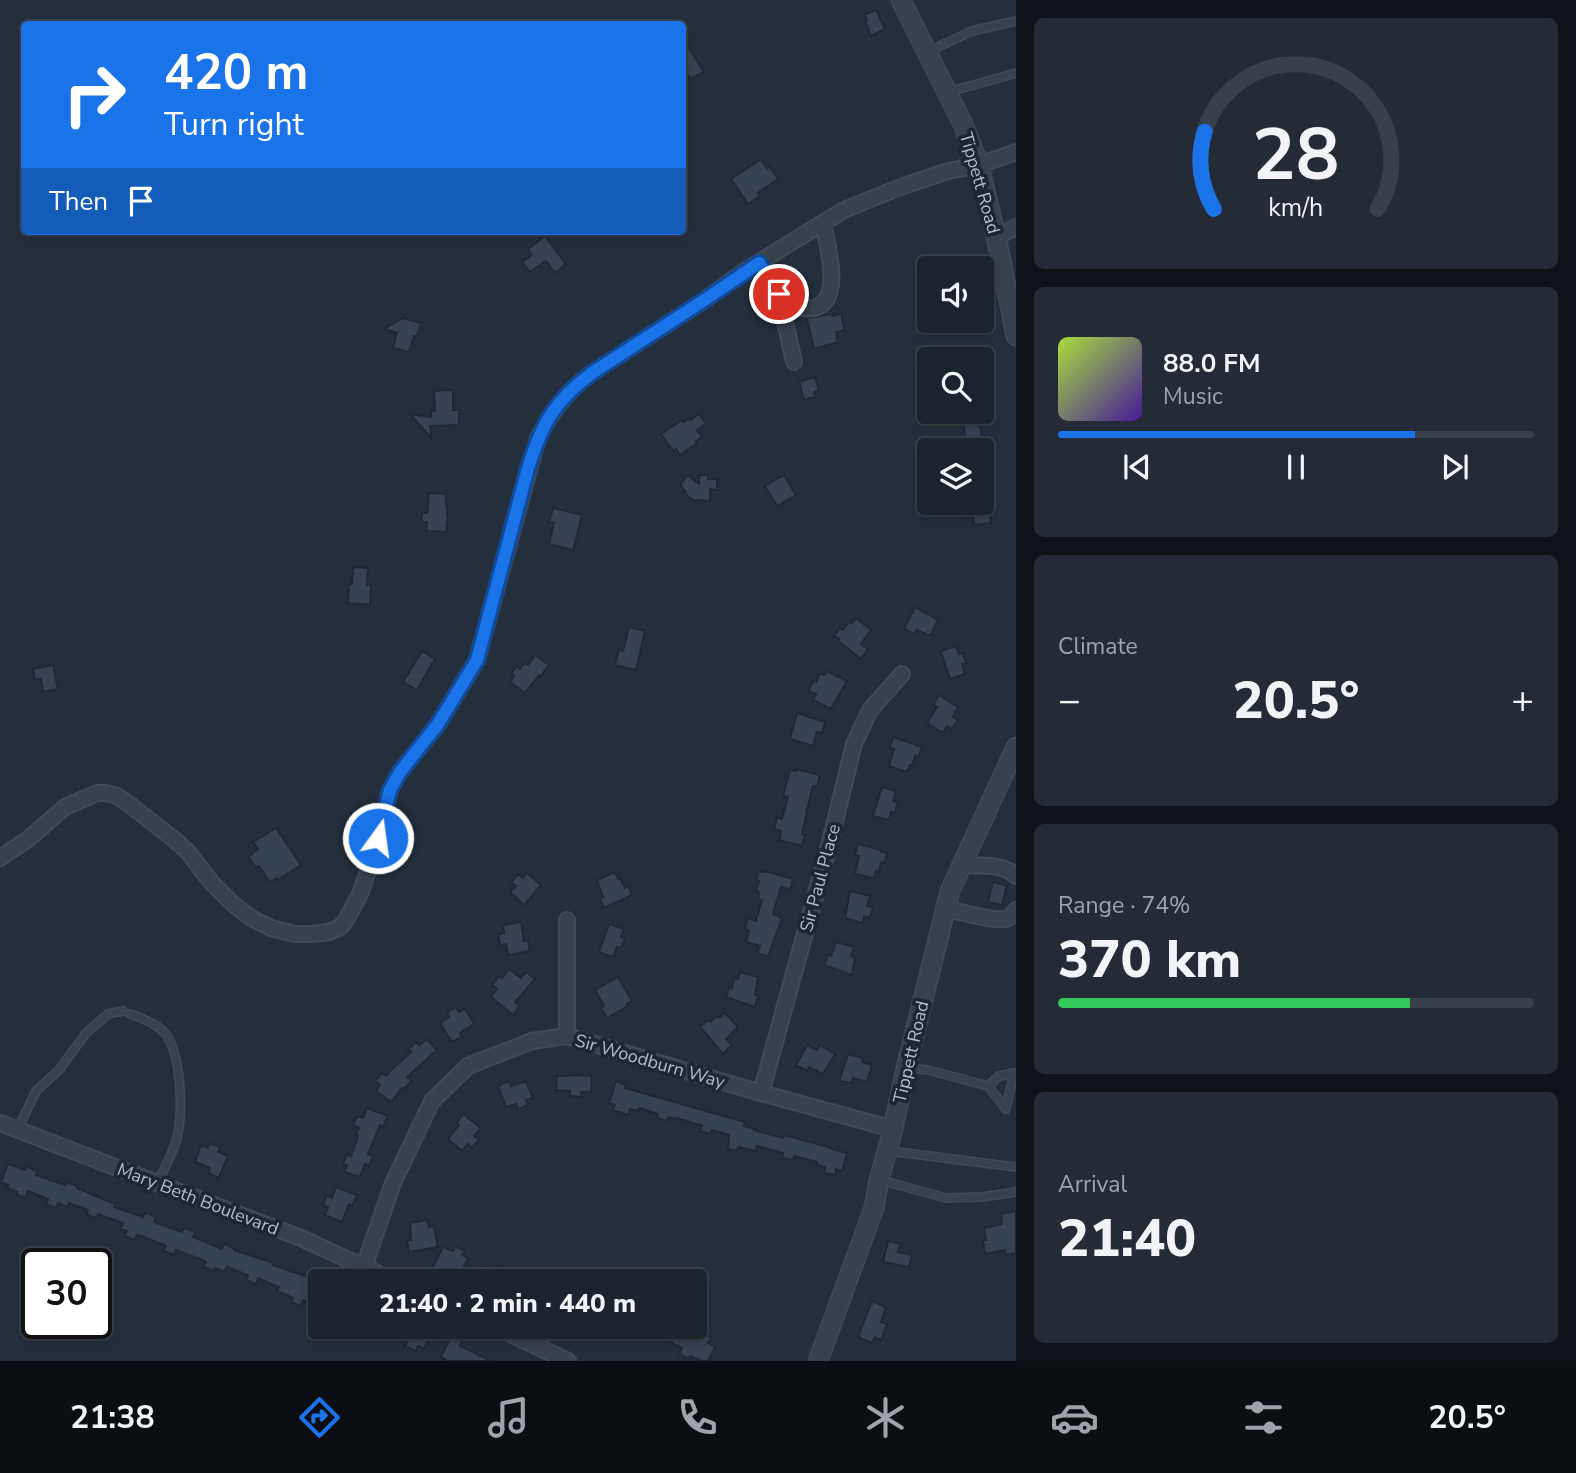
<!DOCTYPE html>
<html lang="en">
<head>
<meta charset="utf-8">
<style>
  :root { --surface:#1b232e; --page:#242b36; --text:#f1f3f6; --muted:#a0a4aa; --line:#39404a; --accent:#1a73e8 }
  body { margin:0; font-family:"Nunito Sans",sans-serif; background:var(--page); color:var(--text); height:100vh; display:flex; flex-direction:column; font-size:26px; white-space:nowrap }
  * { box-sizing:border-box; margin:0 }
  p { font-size:23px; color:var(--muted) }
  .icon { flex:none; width:38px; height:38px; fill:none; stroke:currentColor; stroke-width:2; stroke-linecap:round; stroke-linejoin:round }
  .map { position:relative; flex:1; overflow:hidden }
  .sheet { display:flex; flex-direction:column; gap:18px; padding:18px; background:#0f1319; width:560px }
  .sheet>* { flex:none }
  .top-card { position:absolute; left:21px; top:21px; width:665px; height:214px; border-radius:7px; box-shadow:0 4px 10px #0003,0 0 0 2px var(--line); background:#1a73e8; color:#fff; overflow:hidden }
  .fabs { position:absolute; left:917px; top:256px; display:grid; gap:14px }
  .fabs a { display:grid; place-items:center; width:77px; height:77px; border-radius:7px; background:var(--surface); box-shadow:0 4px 10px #0003,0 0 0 2px var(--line); font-size:35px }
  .speed { position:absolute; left:21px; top:1248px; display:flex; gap:14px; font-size:35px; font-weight:700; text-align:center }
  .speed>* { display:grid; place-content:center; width:91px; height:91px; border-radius:50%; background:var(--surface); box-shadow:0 4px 10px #0003,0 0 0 2px var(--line); line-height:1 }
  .speed .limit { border:4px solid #111; border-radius:10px; background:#fff; color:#111 }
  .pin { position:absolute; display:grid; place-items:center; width:60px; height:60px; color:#fff; margin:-30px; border:4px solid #fff; border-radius:50%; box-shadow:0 2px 7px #0007 }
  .me { position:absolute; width:77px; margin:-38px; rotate:14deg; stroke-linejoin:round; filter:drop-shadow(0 0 5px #0008) }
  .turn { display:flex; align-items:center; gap:24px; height:147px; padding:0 28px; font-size:32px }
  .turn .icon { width:91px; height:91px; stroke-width:2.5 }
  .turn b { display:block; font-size:49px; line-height:60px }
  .then { display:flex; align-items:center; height:66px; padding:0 28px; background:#0003; gap:14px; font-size:26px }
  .big { font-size:52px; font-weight:800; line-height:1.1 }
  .sheet .card { flex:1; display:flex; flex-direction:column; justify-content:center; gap:10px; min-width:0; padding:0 24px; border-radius:10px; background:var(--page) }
  .sheet .dial { align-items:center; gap:0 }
  .dial svg { height:182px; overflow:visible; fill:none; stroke:var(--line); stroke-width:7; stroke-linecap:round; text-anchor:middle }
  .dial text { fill:var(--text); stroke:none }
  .song { display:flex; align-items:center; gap:21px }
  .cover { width:84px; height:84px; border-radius:10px; background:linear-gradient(135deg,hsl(80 70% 55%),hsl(260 70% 35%)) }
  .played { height:7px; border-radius:4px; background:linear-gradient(90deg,var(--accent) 75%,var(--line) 75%) }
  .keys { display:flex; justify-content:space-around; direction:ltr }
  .heat { display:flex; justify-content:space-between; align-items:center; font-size:38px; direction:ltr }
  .charge { height:10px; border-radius:5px; background:linear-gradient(90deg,#34c759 74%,var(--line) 0) }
  .trip { position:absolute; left:308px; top:1269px; width:399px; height:70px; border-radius:7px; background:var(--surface); box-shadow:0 4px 10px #0003,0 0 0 2px var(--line); font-weight:800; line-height:70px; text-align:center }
  .tab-bar { display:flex; height:112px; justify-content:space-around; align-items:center; background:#0b0e12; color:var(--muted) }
  .tab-bar .icon { width:49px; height:49px }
  .tab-bar .current { color:var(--accent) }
  .tab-bar b { font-size:32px; color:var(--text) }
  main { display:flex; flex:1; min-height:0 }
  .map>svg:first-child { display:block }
  .building { fill:#364354; stroke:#1f2835; stroke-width:2 }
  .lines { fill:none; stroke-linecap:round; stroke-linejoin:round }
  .service-casing { stroke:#414a57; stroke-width:10 }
  .minor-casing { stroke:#414a57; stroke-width:18 }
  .tertiary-casing { stroke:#414a57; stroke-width:21 }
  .service { stroke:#38414e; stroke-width:7 }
  .minor { stroke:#38414e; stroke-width:14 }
  .tertiary { stroke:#38414e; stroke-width:18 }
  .route-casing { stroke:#114b97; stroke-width:18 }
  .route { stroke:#1a73e8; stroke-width:12 }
  .labels { text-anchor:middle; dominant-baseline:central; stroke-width:7; stroke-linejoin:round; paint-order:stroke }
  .street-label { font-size:18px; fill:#b4bcc9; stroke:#1d2633 }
</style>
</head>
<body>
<main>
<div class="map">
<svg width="1016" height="1361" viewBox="0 0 1016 1361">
  <rect width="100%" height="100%" fill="#242f3e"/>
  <!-- building -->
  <path class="building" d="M876,10L885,29L871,36L865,21L867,20L864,15Z
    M682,37L704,72L690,79L688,75L682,78Z
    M761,159L767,168L769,166L778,179L758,193L760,196L748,204L731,179Z
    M545,236L566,264L555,273L546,261L530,272L522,262L532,255L528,249Z
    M832,314L833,316L841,314L844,327V330L836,332L838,342L814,349L807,318Z
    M403,318L421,323L417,336H414L409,352L393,348L397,333L384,329Z
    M815,377L819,391L814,392L815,397L804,400L799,382Z
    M453,390V410H459V425L430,426L432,439L410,414L431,417V411H435L434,391Z
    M961,411H978L983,444L967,447Z
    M699,414L706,424L697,430L702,437L696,441L697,443L680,455L676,449L674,451L671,448L661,434L682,420L683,422L689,418L690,420Z
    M688,475L699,484V475H708V479H717V490L710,489V501L693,500L684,493L686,492L681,487L682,486L680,484Z
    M784,475L796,495L777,506L765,486Z
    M429,493L446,494V506H447V515H448L446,532L426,531L427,522H422V513H427Z
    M960,502H987L991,523L974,525L973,516L962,517Z
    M553,508L582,515L573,550L549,544L554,523L549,522Z
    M353,567L368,568L367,585H371L370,605L348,603L349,584H352Z
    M915,607L938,620L930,636L917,630L914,634L904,629Z
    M856,618L871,630L861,644L868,649L861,659L838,641L839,639L834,636L840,628L843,630L849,622L852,623Z
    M629,627L645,631L636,670L615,665L619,650L623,651Z
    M956,646L959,654L963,653L966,663L962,664L965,674L950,679L941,651Z
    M422,651L435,659L417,690L403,682Z
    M535,655L549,665L540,677L539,675L525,693L510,682L514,676L511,673L517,666L520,669L524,663L528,665Z
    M53,665L58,689L43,692L41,679L35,680L33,669Z
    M827,671L847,681L831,709L813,700L816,694L808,691L813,681L816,682L820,673L825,675Z
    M939,695L958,707L953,717L958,720L952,729L947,726L943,733L927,723L937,707L933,705Z
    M797,713L825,722L822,733L817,732L813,746L790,739Z
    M893,737L922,747L918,757L915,756L912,766L910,765L907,772L889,766L894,749L890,748Z
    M796,769L820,775L817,787L813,786L806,813H807L802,834L805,835L802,846L779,840L781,831L774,829L777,817L782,819L788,797L783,796L790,770L796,771Z
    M882,787L896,791L893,801L898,802L895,813L891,812L889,820L873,816Z
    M276,828L301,865L278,880L277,878L270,882L259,866L256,868L248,857L258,849L253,842Z
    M858,844L881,850V852L887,853L884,863L881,862L879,872L876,871L874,878L855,874L859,856L855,855Z
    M759,871L764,872L765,871L793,879L790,890L781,887L773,914L782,918L768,957L757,953L760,946L746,942L749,931L745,929L748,918L756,921L762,900L758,899L759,892L756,891L759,881L756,880Z
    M615,872L618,879L620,878L625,888L628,886L632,895L604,908L600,898L603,897L597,880Z
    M527,873L541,885L524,905L510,892L516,886L511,882L518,874L523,878Z
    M993,882L1007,886L1002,905L988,902Z
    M850,891L870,896L867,906L873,907L870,918L864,916L863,923L845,918Z
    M521,922L524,941L528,940L530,951L508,955L506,944L500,945L498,935L504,933L503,925Z
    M609,924L624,929L621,937L625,938L621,948L617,947L613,957L599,952Z
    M836,942L854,947L851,956L855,958L852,975L824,965L828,955L831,956Z
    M509,969L521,978L526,972L535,979L515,1002L520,1006L513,1015L491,997L497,989L492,985L499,976L502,978Z
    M740,972L758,977L755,995L758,996L755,1007L726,997L729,987L732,988L734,978L738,979Z
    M618,977L632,1001L627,1004L628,1006L607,1018L601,1008L604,1006L595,990Z
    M456,1007L459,1012L465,1008L474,1024L460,1033L462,1037L454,1041H451L440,1023L449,1017L447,1013Z
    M725,1013L738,1027L726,1039L732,1045L723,1054L700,1027L708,1020L710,1022L717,1016L719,1018Z
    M427,1039L437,1050L407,1077L412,1080L404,1089L402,1088L391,1102L376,1091L380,1085L375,1081L382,1073L386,1076L392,1069L411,1052L408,1049L417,1042L419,1045Z
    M807,1045L817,1050L820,1045L835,1054L823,1074L809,1067L807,1071L796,1065Z
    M848,1054L863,1058L862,1062L872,1065L867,1082L853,1078L852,1083L839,1081Z
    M568,1075L592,1076L591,1092H581V1097L570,1096V1091L556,1090L557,1076H568Z
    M509,1081L511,1086L526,1081L533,1098L526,1100L528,1105L518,1109L516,1104L506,1107L498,1086Z
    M616,1081L626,1085L625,1088L745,1122L744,1126L755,1129L754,1130L783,1138L784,1135L832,1148V1149L847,1153L842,1171L836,1169L835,1175L824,1173L825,1167L817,1165V1162L794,1156L793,1160L782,1158L783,1153L757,1146L756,1151L738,1147L737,1151L728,1149L729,1135L712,1130L710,1134L700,1131L702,1126L677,1118V1119L668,1117L667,1121L657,1118L658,1114L639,1108L638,1111L630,1109L628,1115L612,1110L615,1105L609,1103Z
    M367,1108L388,1116L383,1127L380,1125L368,1154L373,1156L369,1166L365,1164L360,1177L344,1172L347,1165L343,1164L347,1154L351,1156L358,1136L356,1135L359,1128L353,1125L357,1116L363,1118Z
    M463,1114L481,1128L474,1136L479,1140L472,1148L468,1144L462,1151L448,1139L459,1125L457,1123Z
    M209,1143L220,1147L218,1152L228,1156L219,1178L208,1173L210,1168L195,1162L201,1145L208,1148Z
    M8,1164L25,1170L26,1166L37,1171L36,1175L65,1185L66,1182L77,1186V1188L115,1204L114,1207L143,1217L145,1213L156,1217L154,1222L182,1232L184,1228L195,1232L193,1237L222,1249L224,1244L234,1248V1250L274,1263L273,1265L320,1281V1307L303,1300L301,1306L291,1302L293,1298L277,1291L279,1287L258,1278L256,1284L246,1280L248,1275L227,1267L224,1272L215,1268L214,1271L204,1267L206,1262L200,1259L176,1250L175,1255L164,1251L166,1246L142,1236L137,1235L135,1240L125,1236L127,1231L121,1229L123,1223L98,1214L96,1218L86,1214L88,1210L69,1203L68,1207L58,1203L56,1208L46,1204L48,1199L28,1191L25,1198L16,1194L17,1192L7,1188L8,1185L1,1182Z
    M336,1187L357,1195L352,1206L349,1204L342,1222L325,1215L328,1207L323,1205L327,1195L332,1198Z
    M1016,1211V1253L1006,1255L1005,1250L985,1254L983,1240H986L984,1228L1002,1224L1001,1214Z
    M428,1220L429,1227L434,1226L438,1247L409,1252L407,1240H411L410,1223Z
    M888,1241L900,1244L898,1252L912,1255L909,1267L883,1262Z
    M455,1246L465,1251L462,1255L468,1258L460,1275L445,1269L444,1273L433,1267L443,1247L453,1251Z
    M496,1266L506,1271L502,1281H477L484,1267L494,1271Z
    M872,1301L886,1307L881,1322L887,1324L881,1340L875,1337L872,1343L858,1337Z
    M403,1326H420L432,1333L424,1349L418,1346L416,1351L405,1346L408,1341L399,1336Z
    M648,1326H679L700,1337L702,1333L711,1338L708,1343L715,1347L708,1361H702L690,1356L689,1359L679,1354L682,1348L660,1337L662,1334Z
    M451,1336L462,1341L460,1346L491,1361H448L441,1357Z"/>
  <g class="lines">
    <!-- service casing -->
    <g class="service-casing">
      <path id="service" d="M927,52L972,31L1016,21
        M949,92L1016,73
        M130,1014C142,1018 155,1023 164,1032C182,1052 183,1113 177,1138C173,1153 164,1168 158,1183
        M908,1068L928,1070L988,1086L1006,1109
        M988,1086L999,1076L1014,1073L1006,1109
        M18,1129L36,1091L59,1070L86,1033L108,1014L123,1011
        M889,1151L1016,1167
        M880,1180L946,1198L982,1197L1016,1192"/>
    </g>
    <!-- minor casing -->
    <g class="minor-casing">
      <path id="minor" d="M996,237L1016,227
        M759,263L779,294L784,298L785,322L794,362
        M784,298C792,306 803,310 814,308C844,300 827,245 823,223
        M0,858L27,840L65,807L97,793H106L117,796L129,804L176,841L188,852L211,882L233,904L251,918L271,928L294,934H313L329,932L340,927L345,922L360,894L369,868L390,790L400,772L438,724L477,660L538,438C552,411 568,390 592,373L703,301L743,272L844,210L898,188L948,171L979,165L1016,152
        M962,865C980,866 1003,863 1016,876
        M946,909C960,911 997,923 1008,918C1010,917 1015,912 1016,910
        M567,1036V920
        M761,1093L829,846L854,744L870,710L902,674
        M0,1123L301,1238L394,1281
        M364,1267L393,1183L432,1101L468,1066L532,1041L567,1036L761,1093L893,1129
        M493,1326L568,1361"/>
    </g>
    <!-- tertiary casing -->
    <g class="tertiary-casing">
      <path id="tertiary" d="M901,0L963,124L979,165L997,241L1016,336
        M818,1361L874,1208L879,1180L893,1129L906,1068L950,891L1016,747"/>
    </g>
    <!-- service -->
    <use href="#service" class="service"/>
    <!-- minor -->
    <use href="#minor" class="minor"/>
    <!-- tertiary -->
    <use href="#tertiary" class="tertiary"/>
  </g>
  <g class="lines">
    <!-- route casing -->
    <g class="route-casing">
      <path id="route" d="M378,838L390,790L400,772L438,724L477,660L528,468C542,424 554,401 592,373L703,301L759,263L779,294"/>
    </g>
    <!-- route -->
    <use href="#route" class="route"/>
  </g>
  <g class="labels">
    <!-- street labels -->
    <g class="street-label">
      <text transform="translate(980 183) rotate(74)">Tippett Road</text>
      <text transform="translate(820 878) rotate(-75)">Sir Paul Place</text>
      <text transform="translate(911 1052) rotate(-77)">Tippett Road</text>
      <text transform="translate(650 1061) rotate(16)">Sir Woodburn Way</text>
      <text transform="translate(198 1199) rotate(21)">Mary Beth Boulevard</text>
    </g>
  </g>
</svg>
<div class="fabs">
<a><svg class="icon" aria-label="sound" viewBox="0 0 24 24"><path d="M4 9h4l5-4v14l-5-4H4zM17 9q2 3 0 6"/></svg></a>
<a><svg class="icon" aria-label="search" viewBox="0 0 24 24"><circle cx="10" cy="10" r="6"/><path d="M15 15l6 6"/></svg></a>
<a><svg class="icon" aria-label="layers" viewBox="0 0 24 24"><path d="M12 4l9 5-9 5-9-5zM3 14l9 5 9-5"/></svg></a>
</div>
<div class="speed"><div class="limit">30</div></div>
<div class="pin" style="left:779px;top:294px;background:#d93025"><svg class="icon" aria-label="arrive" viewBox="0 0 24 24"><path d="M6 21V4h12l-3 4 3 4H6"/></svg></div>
<svg class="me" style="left:378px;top:838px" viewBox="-20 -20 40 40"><circle r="17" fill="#1a73e8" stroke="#fff" stroke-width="3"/><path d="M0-11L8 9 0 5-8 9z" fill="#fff"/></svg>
<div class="trip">21:40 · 2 min · 440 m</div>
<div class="top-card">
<div class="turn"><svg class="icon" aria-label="right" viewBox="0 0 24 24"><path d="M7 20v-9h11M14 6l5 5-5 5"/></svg><div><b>420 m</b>Turn right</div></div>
<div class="then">Then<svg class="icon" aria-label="arrive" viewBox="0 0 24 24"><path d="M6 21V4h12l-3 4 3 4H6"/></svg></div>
</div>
</div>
<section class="sheet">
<div class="card dial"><svg viewBox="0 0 100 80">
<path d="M14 69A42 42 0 1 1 86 69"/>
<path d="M14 69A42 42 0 0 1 10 35" stroke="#1a73e8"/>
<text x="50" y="56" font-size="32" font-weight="700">28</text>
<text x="50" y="72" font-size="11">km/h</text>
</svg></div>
<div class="card">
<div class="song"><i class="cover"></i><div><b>88.0 FM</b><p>Music</p></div></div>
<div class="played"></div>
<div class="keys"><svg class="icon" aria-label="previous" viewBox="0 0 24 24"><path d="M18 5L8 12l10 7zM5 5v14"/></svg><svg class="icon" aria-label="pause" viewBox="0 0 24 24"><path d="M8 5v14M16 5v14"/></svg><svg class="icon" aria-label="next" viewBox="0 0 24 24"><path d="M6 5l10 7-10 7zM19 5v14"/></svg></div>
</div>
<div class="card"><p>Climate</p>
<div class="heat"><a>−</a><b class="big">20.5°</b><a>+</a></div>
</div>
<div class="card"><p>Range · 74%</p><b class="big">370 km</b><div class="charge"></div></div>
<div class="card"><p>Arrival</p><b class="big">21:40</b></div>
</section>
</main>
<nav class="tab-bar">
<b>21:38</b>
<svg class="icon current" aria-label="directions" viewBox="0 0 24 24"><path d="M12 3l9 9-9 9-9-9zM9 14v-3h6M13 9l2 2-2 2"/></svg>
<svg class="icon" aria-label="music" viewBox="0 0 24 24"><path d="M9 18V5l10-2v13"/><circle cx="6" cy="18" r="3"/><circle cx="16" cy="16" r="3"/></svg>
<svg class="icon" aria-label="phone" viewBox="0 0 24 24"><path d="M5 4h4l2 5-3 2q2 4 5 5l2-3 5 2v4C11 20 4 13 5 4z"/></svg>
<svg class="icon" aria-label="climate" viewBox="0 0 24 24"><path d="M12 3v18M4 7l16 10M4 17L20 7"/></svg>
<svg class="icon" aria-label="car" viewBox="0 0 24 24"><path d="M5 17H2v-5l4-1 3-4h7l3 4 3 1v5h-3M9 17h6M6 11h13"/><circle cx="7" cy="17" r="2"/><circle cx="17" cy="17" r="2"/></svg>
<svg class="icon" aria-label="filters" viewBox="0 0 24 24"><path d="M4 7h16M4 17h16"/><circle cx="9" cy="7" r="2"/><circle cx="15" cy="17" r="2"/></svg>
<b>20.5°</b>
</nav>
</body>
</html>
